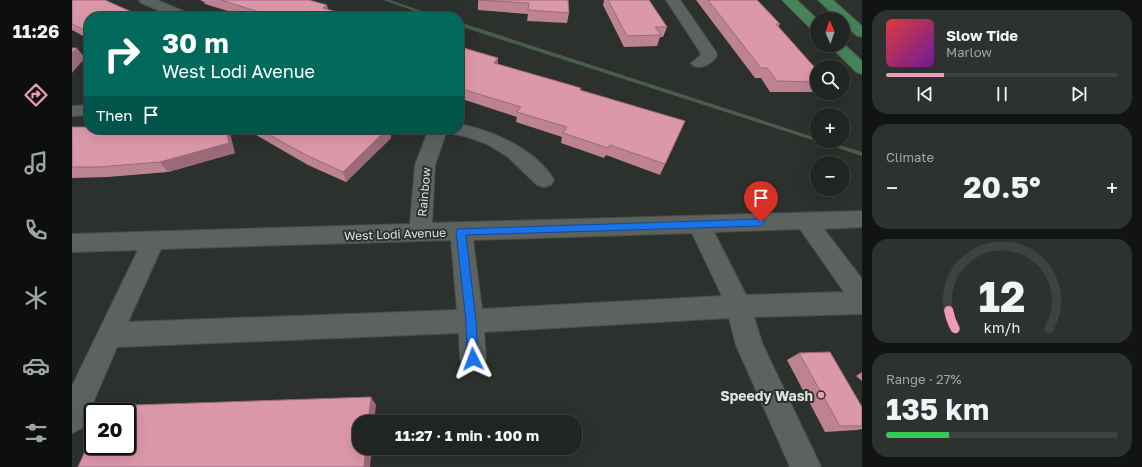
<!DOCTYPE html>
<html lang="en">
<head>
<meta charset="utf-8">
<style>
  :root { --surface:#212522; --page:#2d312f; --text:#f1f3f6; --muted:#a2a5a5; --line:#3e4240; --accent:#f19ab3 }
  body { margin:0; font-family:"Golos Text",sans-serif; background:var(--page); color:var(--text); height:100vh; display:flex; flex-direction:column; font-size:15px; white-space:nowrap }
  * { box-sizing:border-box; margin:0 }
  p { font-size:13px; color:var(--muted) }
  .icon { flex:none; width:22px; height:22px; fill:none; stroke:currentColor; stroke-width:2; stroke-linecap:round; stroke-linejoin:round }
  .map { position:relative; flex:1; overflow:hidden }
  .sheet { display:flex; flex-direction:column; gap:10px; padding:10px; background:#121413; width:280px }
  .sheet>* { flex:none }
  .banner { position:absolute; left:12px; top:12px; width:380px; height:122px; border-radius:16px; box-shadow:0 4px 16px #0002,0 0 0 1px var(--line); background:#00695c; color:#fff; overflow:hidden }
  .needle { width:26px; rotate:358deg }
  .tools { position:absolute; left:738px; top:12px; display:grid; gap:8px }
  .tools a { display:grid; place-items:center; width:40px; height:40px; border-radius:50%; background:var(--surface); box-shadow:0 4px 16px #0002,0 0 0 1px var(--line); font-size:20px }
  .speed { position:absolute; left:12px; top:403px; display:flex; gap:8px; font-size:20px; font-weight:700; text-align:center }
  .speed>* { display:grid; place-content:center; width:52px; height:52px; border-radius:50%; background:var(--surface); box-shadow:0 4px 16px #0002,0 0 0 1px var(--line); line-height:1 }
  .speed .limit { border:2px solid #111; border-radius:6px; background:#fff; color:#111 }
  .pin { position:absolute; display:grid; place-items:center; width:34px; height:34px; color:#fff; margin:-41px -17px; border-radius:50% 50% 50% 0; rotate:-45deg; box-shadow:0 0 4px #0007 }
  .pin .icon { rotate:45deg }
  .me { position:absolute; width:44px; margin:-22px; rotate:357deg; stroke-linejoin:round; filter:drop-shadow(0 0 3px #0008) }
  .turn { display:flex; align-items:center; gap:14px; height:84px; padding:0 12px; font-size:18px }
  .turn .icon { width:52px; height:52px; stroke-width:2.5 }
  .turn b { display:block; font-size:28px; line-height:34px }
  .then { display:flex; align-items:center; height:38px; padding:0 12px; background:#0003; gap:8px; font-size:15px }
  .big { font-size:30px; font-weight:700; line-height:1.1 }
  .sheet .widget { flex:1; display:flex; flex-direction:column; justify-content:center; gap:6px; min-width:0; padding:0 14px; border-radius:16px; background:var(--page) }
  .sheet .dial { align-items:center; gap:0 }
  .dial svg { height:104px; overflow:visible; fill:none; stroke:var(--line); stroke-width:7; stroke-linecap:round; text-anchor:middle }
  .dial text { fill:var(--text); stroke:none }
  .song { display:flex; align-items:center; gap:12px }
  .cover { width:48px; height:48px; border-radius:6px; background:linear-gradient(135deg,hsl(0 70% 55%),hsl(280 70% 35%)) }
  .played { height:4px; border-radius:2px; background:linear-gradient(90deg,var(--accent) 25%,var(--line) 25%) }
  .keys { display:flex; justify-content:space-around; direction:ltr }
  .heat { display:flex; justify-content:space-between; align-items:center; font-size:22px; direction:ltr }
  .charge { height:6px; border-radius:3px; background:linear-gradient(90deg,#34c759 27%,var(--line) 0) }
  .trip { position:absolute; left:280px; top:415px; width:230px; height:40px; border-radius:16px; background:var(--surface); box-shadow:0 4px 16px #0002,0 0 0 1px var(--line); font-weight:700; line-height:40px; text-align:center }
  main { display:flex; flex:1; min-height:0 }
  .tabs { display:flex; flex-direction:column; width:72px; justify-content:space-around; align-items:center; background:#0d0f0e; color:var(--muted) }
  .tabs .icon { width:28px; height:28px }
  .tabs .current { color:var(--accent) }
  .tabs b { font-size:18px; color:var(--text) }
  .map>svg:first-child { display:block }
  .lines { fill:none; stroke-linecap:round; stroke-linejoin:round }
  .stream { fill:#485d4e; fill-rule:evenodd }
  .minor-casing { stroke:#494e4a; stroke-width:2 }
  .major-casing { stroke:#494e4a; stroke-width:2 }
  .minor { fill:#5c625d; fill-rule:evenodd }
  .major { fill:#46845a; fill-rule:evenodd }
  .wall { fill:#bd8393 }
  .shaded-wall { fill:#9a6a78 }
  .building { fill:#dc98ab; stroke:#9a6a78 }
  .route { fill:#1a73e8; stroke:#114b97 }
  .poi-dot { fill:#f19ab3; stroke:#2c312d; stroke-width:1.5 }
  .labels { text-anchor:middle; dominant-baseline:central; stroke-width:4; stroke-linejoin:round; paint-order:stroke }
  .street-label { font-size:12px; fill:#dfe3e0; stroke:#2c312d }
  .near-poi-label { font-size:14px; font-weight:bold; fill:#dfe3e0; stroke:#2c312d; text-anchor:end }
</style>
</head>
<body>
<main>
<nav class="tabs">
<b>11:26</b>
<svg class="icon current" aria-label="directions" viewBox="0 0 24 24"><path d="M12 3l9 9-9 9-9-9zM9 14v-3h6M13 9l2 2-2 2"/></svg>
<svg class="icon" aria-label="music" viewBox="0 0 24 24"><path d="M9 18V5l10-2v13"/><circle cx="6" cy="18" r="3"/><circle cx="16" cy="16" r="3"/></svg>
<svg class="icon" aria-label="phone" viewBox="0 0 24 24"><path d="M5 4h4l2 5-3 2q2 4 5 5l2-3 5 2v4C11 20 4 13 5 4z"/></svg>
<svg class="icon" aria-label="climate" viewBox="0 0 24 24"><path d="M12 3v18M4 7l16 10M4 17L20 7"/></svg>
<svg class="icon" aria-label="car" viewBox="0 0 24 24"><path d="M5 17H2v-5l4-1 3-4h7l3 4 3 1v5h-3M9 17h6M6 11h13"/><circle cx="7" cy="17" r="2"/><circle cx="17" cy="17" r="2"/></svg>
<svg class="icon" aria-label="filters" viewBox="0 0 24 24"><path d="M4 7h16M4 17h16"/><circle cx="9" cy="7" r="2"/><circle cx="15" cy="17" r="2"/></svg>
</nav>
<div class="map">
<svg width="790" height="467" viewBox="0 0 790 467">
  <rect width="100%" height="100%" fill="#2c312d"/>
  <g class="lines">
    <!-- stream -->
    <path class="stream" d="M311,0H318L367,17H360Z
      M387,22L745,138V141H756L790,152V156L387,26Z"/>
    <!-- minor casing -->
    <g class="minor-casing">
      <path id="minor" d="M67,0H85L118,14L120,17H102L69,3Z
        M594,0H608L644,52L645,56C639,64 631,69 622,66L619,63L629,55L628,52Z
        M17,105V115L0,116V106Z
        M387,124C420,130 465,150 482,180L479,185L472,187L465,185L436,157L415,144L396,137L377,133L375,130L363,165L360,223L790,211V227L752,229L790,279V314L682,317L690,343L749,467H718L664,345L657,318L412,332L414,359L410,368L401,372L392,368L388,359L387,333L45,347L10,428L0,433V386L66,250L0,252V234L338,224L343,165L357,129H387ZM728,229L772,292L674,295L642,232ZM620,233L650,296L410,309L401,240ZM379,240L385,310L56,322L89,249Z"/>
    </g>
    <!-- major casing -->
    <g class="major-casing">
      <path id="major" d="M710,0H725L745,19V31L740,30Z
        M746,0H761L790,26V37L785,36L771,23V19H766Z
        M771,43L790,61V74L784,72L757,45H771Z"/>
    </g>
    <!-- minor -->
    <use href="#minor" class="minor"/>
    <!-- major -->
    <use href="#major" class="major"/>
  </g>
  <!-- wall -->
  <path class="wall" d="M0,0L17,17V39L0,30Z
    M128,0H237L256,10L282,17H175L133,4L132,2Z
    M406,0H496L497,13L495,23L455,21L456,14L406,10Z
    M532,0H577L595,27L591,37H588L585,46L552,47L531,5Z
    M624,0H685L708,24L706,27L745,70V92H698L689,78H683Z
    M387,50L426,64L508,90L613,121L588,175L534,155L532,158L489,143L490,137L444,122L445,117L387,98Z
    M0,127L163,153L96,172L36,177L0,178Z
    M174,129H318L319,138L274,182L236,165Z
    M727,353L790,407V429L785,430L753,432L715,360Z
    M790,372V381L784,376Z"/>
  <!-- shaded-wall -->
  <path class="shaded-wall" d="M255,5L258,15L251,8Z
    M5,48L13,58L0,73V53Z
    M426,58V69L422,63Z
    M154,129H157L163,153L96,172L88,162Z
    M315,129H318L319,138L274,182L271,172Z
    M299,397L304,405L302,422H296Z
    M294,448H300L298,467H292Z"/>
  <!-- building -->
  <path class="building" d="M0,0H33L71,17H17V32L0,24Z
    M149,0H237L255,5L251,8L282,17H203Z
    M406,0H496L497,13L456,10L457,3Z
    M536,0H577L595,27H583L589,35L555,36Z
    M636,0H685L708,24H704L745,70V82L705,81L695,68H689Z
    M0,48H5L0,53Z
    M392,48L426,58L422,63L509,88L508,90L613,121L593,164L538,145L536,148L491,133L495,127L445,112L449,107L387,88V50H389Z
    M0,127H17V129H154L157,143L88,162L27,167H0Z
    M187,129H315L271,172L232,154Z
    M758,352L790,407V426H768L727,353Z
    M299,397L296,422H287V448H294L292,467H6L21,433V446H55V412H31L33,406Z"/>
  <!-- route -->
  <path class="route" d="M689,219L693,222L689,226L394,235L404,321L406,359L405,363L401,365L397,363L395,359L394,321L384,232L385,229Z"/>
  <!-- markers -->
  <circle class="poi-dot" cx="749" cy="395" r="4"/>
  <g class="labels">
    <!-- street labels -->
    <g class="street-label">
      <text transform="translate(352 192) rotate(-85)">Rainbow</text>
      <text transform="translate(323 234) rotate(-2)">West Lodi Avenue</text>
    </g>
    <!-- near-poi labels -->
    <g class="near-poi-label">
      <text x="741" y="395">Speedy Wash</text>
    </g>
  </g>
</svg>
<div class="tools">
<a><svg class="needle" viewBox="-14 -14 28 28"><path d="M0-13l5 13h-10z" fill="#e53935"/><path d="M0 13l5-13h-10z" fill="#a2a5a5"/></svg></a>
<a><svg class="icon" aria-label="search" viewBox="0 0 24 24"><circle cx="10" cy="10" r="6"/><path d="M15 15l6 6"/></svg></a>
<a>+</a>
<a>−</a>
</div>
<div class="speed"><div class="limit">20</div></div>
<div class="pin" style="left:689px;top:222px;background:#d93025"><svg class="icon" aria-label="arrive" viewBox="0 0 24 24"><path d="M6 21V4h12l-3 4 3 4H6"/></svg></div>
<svg class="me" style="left:401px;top:359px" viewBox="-20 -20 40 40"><path d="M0-17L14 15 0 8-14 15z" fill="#1a73e8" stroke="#fff" stroke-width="4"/></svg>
<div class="trip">11:27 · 1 min · 100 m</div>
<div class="banner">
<div class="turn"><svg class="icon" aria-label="right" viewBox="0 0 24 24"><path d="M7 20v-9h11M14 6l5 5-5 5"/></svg><div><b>30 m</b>West Lodi Avenue</div></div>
<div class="then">Then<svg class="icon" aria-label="arrive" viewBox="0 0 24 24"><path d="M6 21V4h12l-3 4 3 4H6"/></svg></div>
</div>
</div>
<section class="sheet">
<div class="widget">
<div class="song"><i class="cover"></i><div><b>Slow Tide</b><p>Marlow</p></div></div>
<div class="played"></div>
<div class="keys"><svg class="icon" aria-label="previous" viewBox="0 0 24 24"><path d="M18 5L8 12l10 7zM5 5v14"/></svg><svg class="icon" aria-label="pause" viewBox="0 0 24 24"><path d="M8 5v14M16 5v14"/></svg><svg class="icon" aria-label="next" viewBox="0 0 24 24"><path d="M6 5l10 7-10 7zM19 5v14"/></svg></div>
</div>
<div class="widget"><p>Climate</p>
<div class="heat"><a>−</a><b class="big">20.5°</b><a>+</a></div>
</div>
<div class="widget dial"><svg viewBox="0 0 100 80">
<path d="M14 69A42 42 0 1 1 86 69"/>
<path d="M14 69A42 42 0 0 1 9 55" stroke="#f19ab3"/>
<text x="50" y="56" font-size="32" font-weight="700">12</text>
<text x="50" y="72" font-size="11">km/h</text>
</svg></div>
<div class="widget"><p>Range · 27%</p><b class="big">135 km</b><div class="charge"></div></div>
</section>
</main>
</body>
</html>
